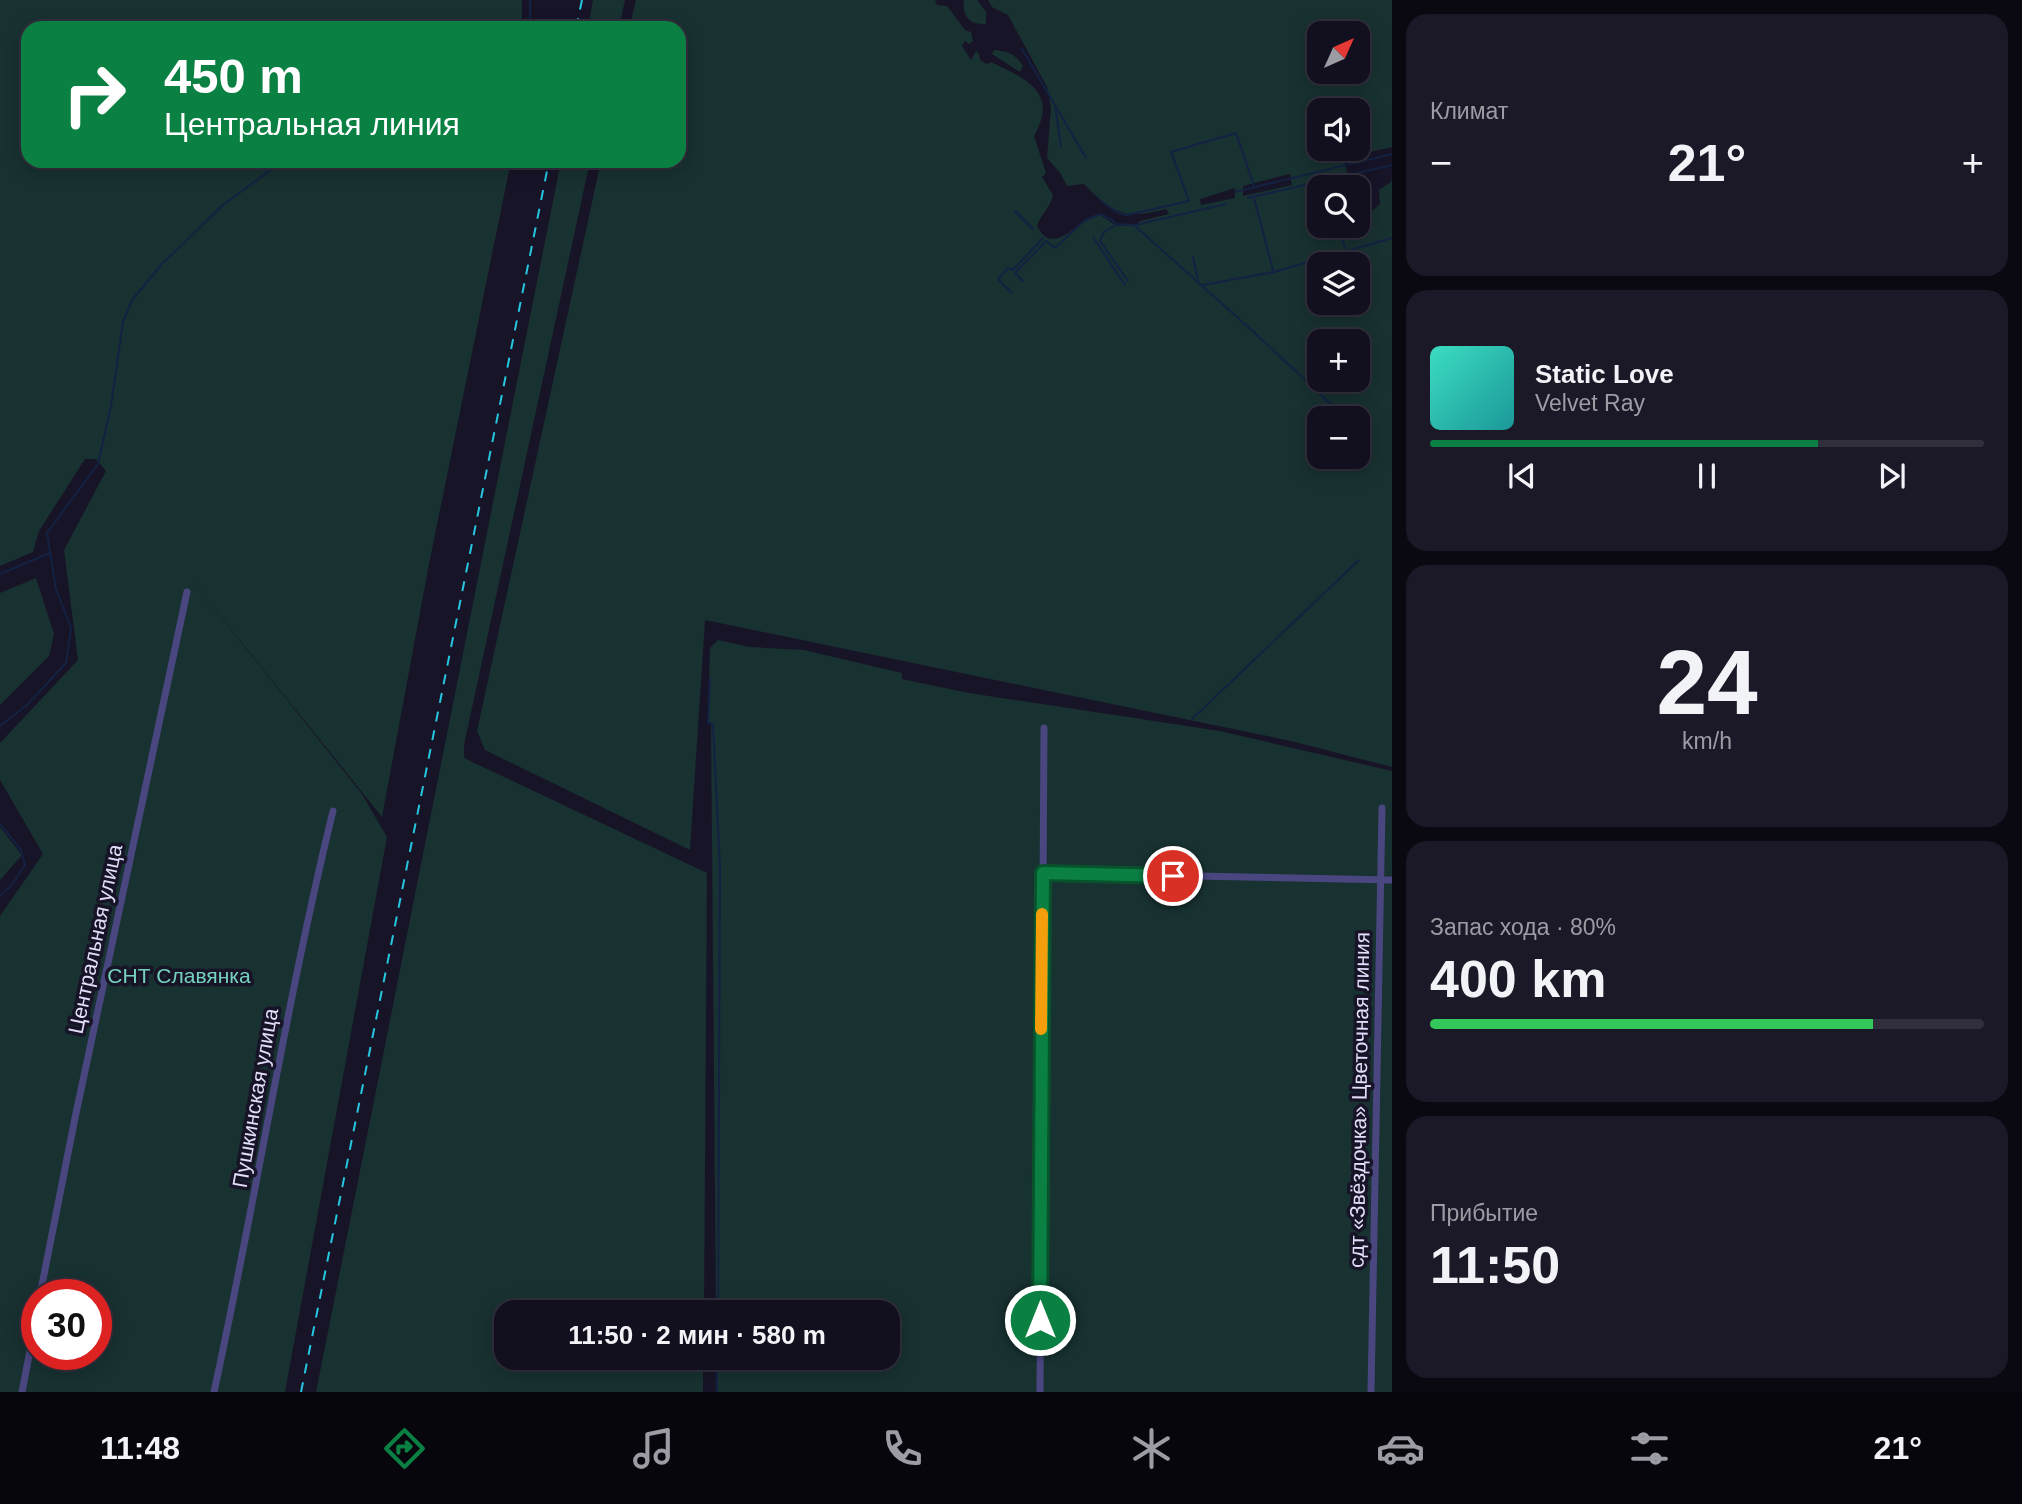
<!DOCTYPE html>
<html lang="ru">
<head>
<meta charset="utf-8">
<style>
  :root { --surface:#120f1e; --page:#1b1827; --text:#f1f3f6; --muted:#9c9ca4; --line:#312f3c; --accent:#0b8043 }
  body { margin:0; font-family:Helvetica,sans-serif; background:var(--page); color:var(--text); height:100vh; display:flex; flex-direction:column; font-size:26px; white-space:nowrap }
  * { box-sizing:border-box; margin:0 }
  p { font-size:23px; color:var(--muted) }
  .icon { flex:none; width:38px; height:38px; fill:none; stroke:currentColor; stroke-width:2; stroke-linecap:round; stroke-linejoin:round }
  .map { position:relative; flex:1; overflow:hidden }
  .side { display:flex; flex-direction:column; gap:14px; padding:14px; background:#0a0810; width:630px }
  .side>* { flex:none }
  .banner { position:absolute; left:21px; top:21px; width:665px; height:147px; border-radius:21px; box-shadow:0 4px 18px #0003,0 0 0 2px var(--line); background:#0b8043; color:#fff; overflow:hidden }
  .needle { width:46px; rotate:45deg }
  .fabs { position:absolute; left:1307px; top:21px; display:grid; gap:14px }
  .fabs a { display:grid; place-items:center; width:63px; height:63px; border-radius:14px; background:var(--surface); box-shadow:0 4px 18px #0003,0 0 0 2px var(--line); font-size:35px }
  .speed { position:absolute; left:21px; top:1279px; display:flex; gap:14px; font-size:35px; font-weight:700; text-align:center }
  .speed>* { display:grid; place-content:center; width:91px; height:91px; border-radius:50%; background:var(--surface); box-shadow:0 4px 18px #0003,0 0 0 2px var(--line); line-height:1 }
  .speed .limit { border:10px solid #d22; background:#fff; color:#111 }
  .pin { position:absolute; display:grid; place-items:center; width:60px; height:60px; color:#fff; margin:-30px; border:4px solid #fff; border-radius:50%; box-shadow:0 2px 7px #0007 }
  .me { position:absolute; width:77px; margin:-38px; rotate:0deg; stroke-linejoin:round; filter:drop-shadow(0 0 5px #0008) }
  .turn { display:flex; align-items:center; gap:24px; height:147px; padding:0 28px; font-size:32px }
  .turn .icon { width:91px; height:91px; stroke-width:2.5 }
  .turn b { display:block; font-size:49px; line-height:60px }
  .big { font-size:52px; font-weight:600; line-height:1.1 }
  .side .tile { flex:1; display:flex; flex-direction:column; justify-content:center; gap:10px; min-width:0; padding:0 24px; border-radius:21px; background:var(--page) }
  .side .dial { align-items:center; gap:0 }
  .dial b { font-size:91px; line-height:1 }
  .song { display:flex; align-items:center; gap:21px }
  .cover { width:84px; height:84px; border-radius:10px; background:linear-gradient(135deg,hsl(170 70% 55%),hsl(180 70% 35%)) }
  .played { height:7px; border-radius:4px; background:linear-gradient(90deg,var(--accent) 70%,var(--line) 70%) }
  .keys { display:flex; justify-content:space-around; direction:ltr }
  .heat { display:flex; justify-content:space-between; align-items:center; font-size:38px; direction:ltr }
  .charge { height:10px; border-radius:5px; background:linear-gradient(90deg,#34c759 80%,var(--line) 0) }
  .trip { position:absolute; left:494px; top:1300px; width:406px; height:70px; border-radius:21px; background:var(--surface); box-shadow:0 4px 18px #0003,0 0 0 2px var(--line); font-weight:600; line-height:70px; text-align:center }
  .tab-bar { display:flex; height:112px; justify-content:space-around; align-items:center; background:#07060c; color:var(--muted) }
  .tab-bar .icon { width:49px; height:49px }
  .tab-bar .selected { color:var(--accent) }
  .tab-bar b { font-size:32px; color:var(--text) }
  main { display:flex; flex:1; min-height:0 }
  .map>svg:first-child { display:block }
  .green { fill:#183131; fill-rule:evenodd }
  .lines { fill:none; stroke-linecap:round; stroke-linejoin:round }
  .stream { stroke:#132242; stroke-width:2 }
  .minor { stroke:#4a4680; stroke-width:7 }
  .rail { stroke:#25c6e0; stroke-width:2; stroke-dasharray:10 9; stroke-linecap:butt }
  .route-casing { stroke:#07532c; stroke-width:18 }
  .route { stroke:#0b8043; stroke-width:12 }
  .slow { stroke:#f59e0b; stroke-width:12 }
  .labels { text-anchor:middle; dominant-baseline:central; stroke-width:7; stroke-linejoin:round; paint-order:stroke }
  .street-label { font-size:21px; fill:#e3dffb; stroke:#181428 }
  .park-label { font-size:21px; fill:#74d2be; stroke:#181428 }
</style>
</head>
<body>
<main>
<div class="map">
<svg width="1392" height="1392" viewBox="0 0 1392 1392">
  <rect width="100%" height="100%" fill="#181428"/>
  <!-- green -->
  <path class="green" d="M0,0H522V28H28V161H511L429,564L382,817L190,578L362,794L387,837L285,1392H0V916L43,854L0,780V743L78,660L64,550L106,471L96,459H85L39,531L33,552L0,566ZM37,1295H96V1354H37Z
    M593,0H625L619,28H588Z
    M636,0H935L937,5L947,6L965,30L971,32L973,41L969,44L965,41L962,46L971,60L976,51L979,54L980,60L987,64L991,62C1026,79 1059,92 1034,136L1046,173L1042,177L1053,195C1051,207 1041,214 1037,226C1051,253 1068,231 1084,222C1089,219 1095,217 1100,215L1117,226L1136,225L1140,221L1169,214L1166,209C1125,220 1113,214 1084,184L1067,186L1061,174L1047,158L1051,107L1047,87L1008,15L992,7L988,0H1392V147L1343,158L1348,175L1346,187H1320V226H1349L1352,228L1358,226V223L1380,204L1379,190L1391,182L1392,176V767L1291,741L705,620L690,850L485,750L477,731L601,161H679V28H629ZM1358,33V72H1320V33ZM1320,110H1358V149H1320ZM1290,174L1292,185L1243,196V186ZM1235,188V198L1201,205L1200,199ZM1320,264H1358V303H1320ZM1320,341H1358V380H1320ZM1320,418H1358V457H1320Z
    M964,0H977L986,12V24C969,25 962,16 964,0Z
    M994,50C1008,51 1015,54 1023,66L1020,72L992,54Z
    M561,161H590L464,745V758L707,873L704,1312H506V1358H703V1392H316Z
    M36,578L54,634L49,656L0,705V593Z
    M718,640L750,647L804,650L902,673V679L969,693L1220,731L1392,771V1392H716V1358H887V1312H716L711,724L708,723L710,648Z
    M0,827L22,855L0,880Z"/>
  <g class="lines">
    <!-- stream -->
    <path class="stream" d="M530,28V0
      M1022,49L1086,158
      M1055,105L1061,146
      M1327,181L1329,187
      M1235,192L1392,154
      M1248,198L1392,165
      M1254,198L1273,270
      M1101,201L1118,213L1127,215L1189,201L1171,152L1236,133L1254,186
      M1015,211L1033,229
      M1116,225L1104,232L1100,241L1128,281
      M1135,225L1226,204
      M1339,226L1345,248
      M1093,237L1125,285
      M1193,257L1198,280
      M1023,281L1015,273L1046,241L1055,248L1085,220L1100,214L1112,220L1116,224L1134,225L1257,335L1338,411
      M1203,285L1274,272L1392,238
      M1012,293L998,279L1008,268L1013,270L1043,238
      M0,574L50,553
      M710,679L708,723L713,724L720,868L718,1312
      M1192,719L1359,560
      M0,726L28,704L66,663L71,628L56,589L47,533L98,464L111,406L123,322L132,300L162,264L223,205L283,161
      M0,824L21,850L25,865L12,885L0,896
      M717,1392V1358"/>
    <!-- minor -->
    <path class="minor" d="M1043,873L1392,880
      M40,1295L75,1118L187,592
      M22,1392L37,1315
      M214,1392C256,1199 286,1003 333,811
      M1040,1392L1044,728
      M1371,1392L1382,808"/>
    <!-- rail -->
    <path class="rail" d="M576,28L582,0
      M301,1392L549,161"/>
  </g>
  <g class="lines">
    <!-- route casing -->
    <g class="route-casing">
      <path id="route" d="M1040,1320L1043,873L1173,876"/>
    </g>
    <!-- route -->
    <use href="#route" class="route"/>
    <!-- slow -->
    <path class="slow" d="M1041,1029L1042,914"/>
  </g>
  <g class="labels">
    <!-- street labels -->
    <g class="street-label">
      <text transform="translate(95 939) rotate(-78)">Центральная улица</text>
      <text transform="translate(255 1098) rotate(-80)">Пушкинская улица</text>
      <text transform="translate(1359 1100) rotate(-89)">сдт «Звёздочка» Цветочная линия</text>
    </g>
    <!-- park labels -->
    <g class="park-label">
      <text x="179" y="975">СНТ Славянка</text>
    </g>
  </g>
</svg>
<div class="fabs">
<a><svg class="needle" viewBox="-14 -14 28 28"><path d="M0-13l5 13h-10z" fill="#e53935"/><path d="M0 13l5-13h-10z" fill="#9c9ca4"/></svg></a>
<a><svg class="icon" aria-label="sound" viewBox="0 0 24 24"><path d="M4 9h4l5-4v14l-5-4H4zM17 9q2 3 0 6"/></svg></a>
<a><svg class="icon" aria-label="search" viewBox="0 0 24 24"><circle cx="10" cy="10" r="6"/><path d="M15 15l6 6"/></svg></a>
<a><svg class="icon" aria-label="layers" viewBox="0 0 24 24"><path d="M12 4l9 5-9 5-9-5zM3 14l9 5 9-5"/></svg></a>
<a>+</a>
<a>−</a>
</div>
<div class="speed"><div class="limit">30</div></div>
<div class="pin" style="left:1173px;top:876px;background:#d93025"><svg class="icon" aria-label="arrive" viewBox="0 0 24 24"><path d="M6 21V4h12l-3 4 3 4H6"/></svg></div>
<svg class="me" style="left:1040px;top:1320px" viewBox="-20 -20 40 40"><circle r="17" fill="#0b8043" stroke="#fff" stroke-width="3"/><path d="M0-11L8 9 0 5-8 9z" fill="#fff"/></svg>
<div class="trip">11:50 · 2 мин · 580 m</div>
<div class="banner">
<div class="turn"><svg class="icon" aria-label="right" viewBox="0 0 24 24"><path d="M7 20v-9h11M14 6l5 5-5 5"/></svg><div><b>450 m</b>Центральная линия</div></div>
</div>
</div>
<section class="side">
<div class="tile"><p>Климат</p>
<div class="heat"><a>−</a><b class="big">21°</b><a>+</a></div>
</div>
<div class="tile">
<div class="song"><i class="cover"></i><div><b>Static Love</b><p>Velvet Ray</p></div></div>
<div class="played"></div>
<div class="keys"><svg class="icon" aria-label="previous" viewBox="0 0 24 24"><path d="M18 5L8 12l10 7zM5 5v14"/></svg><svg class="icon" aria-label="pause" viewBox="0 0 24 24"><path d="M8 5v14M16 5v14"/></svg><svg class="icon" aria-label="next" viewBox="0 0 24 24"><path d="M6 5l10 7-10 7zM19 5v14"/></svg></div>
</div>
<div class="tile dial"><b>24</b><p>km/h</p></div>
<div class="tile"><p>Запас хода · 80%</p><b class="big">400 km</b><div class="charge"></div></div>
<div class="tile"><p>Прибытие</p><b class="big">11:50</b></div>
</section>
</main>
<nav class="tab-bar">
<b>11:48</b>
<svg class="icon selected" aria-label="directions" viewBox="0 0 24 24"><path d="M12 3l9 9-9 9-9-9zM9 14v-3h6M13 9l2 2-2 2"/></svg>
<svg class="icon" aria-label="music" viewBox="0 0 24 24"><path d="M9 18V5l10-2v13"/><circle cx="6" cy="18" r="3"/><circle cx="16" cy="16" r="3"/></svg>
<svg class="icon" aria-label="phone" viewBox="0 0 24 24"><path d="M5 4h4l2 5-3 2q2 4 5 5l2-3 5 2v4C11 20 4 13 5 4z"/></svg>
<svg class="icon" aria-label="climate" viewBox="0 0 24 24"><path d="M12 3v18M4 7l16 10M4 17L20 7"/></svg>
<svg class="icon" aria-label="car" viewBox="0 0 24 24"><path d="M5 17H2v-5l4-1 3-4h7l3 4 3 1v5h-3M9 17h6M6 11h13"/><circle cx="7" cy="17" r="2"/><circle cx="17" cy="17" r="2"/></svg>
<svg class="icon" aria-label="filters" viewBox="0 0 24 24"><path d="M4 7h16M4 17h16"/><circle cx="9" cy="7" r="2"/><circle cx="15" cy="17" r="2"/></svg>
<b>21°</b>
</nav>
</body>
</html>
